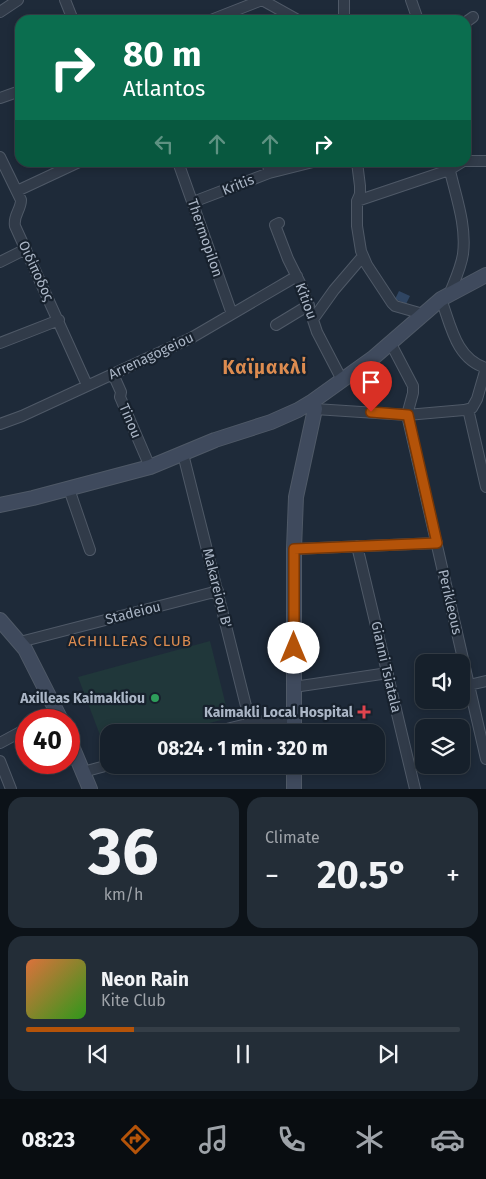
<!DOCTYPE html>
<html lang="en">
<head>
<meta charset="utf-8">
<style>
  :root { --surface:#16202b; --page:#232d37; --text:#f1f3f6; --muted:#9ea3a9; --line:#353e47; --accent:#b45309 }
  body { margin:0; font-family:"Fira Sans",sans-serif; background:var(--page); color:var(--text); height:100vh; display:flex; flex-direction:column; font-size:19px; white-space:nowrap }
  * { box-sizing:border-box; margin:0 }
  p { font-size:16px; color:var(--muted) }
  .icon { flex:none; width:28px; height:28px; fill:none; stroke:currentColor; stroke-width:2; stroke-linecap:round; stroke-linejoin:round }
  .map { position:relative; height:789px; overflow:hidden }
  .details { display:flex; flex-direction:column; gap:8px; padding:8px; background:#0c1218; flex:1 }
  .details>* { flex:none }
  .guide { position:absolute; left:15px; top:15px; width:456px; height:152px; border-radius:15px; box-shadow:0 2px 8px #0003,0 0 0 1px var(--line); background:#0b6e4f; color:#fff; overflow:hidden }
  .controls { position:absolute; left:415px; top:654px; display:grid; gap:10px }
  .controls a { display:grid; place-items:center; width:55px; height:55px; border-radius:10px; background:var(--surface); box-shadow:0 2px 8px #0003,0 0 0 1px var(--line); font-size:25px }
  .speed { position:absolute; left:15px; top:709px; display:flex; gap:10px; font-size:25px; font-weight:700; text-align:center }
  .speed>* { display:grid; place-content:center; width:65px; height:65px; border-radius:50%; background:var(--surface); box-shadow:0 2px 8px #0003,0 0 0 1px var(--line); line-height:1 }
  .speed .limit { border:8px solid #d22; background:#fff; color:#111 }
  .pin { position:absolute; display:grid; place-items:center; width:42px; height:42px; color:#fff; margin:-51px -21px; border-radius:50% 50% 50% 0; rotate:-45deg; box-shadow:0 0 5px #0007 }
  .pin .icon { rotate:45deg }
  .me { position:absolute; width:55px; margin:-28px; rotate:0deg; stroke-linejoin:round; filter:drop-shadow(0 0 4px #0008) }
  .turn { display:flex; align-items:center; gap:18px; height:105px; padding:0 25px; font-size:22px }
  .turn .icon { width:65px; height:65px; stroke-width:2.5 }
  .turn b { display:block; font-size:35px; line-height:42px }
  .lanes { display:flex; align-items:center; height:48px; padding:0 25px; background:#0003; justify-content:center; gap:25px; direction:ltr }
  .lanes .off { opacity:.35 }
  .big { font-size:38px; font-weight:700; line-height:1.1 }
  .details .tile { flex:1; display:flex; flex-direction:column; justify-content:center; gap:8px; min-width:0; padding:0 18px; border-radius:15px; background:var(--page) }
  .details .dial { align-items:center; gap:0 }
  .dial b { font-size:65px; line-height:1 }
  .song { display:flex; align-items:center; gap:15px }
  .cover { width:60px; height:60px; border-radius:8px; background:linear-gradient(135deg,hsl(20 70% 55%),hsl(110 70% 35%)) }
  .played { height:5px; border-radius:2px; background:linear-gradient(90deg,var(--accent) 25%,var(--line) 25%) }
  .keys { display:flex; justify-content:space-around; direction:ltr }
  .heat { display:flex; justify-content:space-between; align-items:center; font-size:28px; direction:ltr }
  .details .tiles { flex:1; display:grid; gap:8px; grid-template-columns:1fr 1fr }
  .tile:last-child { grid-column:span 2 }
  .trip { position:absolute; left:100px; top:724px; width:285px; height:50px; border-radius:15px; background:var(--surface); box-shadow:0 2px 8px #0003,0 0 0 1px var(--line); font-weight:700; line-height:50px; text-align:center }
  .tab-bar { display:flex; height:80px; justify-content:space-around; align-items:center; background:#090d11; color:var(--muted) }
  .tab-bar .icon { width:35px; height:35px }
  .tab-bar .selected { color:var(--accent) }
  .tab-bar b { font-size:22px; color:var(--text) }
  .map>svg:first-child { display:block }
  .green { fill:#20373a }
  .water { fill:#2f4562 }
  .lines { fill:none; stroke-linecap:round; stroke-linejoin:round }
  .street-casing { stroke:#4f5967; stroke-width:12 }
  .secondary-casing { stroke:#4f5967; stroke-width:16 }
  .street { stroke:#313b49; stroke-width:10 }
  .secondary { stroke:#3f4a5d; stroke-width:14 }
  .route-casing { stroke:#753606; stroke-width:12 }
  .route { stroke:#b45309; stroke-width:9 }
  .leisure-dot { fill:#2e9e5b; stroke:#17212d; stroke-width:2 }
  .health-dot { fill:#e0444e; stroke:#17212d; stroke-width:2 }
  .labels { text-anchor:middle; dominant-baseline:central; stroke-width:4.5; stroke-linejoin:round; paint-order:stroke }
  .street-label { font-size:14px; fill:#abb6c6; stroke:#17212d }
  .poi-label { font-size:14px; font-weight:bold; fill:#abb6c6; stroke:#17212d; text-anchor:end }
  .neighbourhood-label { font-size:15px; letter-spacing:1px; fill:#dd8c50; stroke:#17212d }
  .district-label { font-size:19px; font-weight:bold; letter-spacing:1px; fill:#dd8c50; stroke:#17212d }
</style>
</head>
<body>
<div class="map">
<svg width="486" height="789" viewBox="0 0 486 789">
  <rect width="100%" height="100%" fill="#1e2a39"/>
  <!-- green -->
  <path class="green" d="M210,641L229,718L174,732H109V750L106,751L78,677Z"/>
  <!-- water -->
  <path class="water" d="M399,291L410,296L406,304L395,299Z"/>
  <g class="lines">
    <!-- street casing -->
    <g class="street-casing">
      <path id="street" d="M65,0L73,20
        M262,0L298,20
        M344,0V20
        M411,0L418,20
        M0,12L18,0
        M211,20L262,0
        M466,22L473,17
        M0,98L20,91
        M0,157L21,200C21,210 13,215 15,226L87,385
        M466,161H486
        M178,162L232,314
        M268,162L269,173
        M357,162L360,186V194L357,201V226L361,251L367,265L392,303L395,306L423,314
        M448,162C454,192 467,223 463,254C461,268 454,282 449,295
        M17,191L79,162
        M357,201L449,170L462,162
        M193,202L269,173L313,162
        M279,223L275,225L288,259L302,287L317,332L342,380
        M0,262L26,249
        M314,318L334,290L363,256
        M276,325L309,305
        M390,342L413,386V393L407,415L486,759
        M0,343L59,320
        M113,374L121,392L120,397L150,467
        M315,409L407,415L464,410L472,408L477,399L486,368C456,359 451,326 441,299
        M468,409L486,487
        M0,424L22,416L191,338L297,276
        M183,454L250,722
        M69,489L90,550
        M357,546L415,789
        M294,549L437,543
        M20,642L218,591
        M469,685L486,681
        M294,687L388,673
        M42,720L57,711
        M216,732C245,724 263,718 294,722
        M0,743L26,729
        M0,761L11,789
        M83,772L109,765"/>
    </g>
    <!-- secondary casing -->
    <g class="secondary-casing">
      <path id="secondary" d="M0,505L33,498L150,467L215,440L271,422L298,410L313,401L373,358L441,299L486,275
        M0,620L25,649L61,720
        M294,732V549L296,497L315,409L313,401
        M69,739L90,789
        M294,765V789"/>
    </g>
    <!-- street -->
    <use href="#street" class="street"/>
    <!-- secondary -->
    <use href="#secondary" class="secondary"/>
  </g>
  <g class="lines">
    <!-- route casing -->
    <g class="route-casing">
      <path id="route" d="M294,648V549L437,543L408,415L371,412"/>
    </g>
    <!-- route -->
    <use href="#route" class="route"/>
  </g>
  <!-- markers -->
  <circle class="leisure-dot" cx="155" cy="698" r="5"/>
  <path class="health-dot" d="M361.5 704.5h5v5h5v5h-5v5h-5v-5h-5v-5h5z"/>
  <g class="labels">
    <!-- street labels -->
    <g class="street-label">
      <text transform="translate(238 185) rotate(-21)">Kritis</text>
      <text transform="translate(205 238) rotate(71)">Thermopilon</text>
      <text transform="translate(36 271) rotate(65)">Οιδίποδος</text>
      <text transform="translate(306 301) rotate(70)">Kitiou</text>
      <text transform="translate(151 356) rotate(-25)">Arrenagogeiou</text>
      <text transform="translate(130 421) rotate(67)">Tinou</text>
      <text transform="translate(217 588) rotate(76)">Makareiou B'</text>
      <text transform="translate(450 602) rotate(77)">Perikleous</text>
      <text transform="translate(133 613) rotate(-14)">Stadeiou</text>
      <text transform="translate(386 667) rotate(77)">Gianni Tsiatala</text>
    </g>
    <!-- poi labels -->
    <g class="poi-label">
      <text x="145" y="698">Axilleas Kaimakliou</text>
      <text x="353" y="712">Kaimakli Local Hospital</text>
    </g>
    <!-- neighbourhood labels -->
    <g class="neighbourhood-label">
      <text x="130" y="641">ACHILLEAS CLUB</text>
    </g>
    <!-- district labels -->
    <g class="district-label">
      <text x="265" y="367">Καϊμακλί</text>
    </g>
  </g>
</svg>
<div class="controls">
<a><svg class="icon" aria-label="sound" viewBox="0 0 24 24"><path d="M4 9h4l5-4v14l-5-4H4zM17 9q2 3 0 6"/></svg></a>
<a><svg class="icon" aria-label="layers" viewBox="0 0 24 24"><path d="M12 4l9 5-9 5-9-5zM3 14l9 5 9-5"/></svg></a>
</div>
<div class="speed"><div class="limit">40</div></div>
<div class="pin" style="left:371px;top:412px;background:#d93025"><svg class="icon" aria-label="arrive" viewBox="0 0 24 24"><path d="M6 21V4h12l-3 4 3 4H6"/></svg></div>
<svg class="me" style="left:294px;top:648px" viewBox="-20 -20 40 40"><circle r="19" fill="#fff"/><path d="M0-13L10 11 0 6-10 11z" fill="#b45309"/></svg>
<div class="trip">08:24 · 1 min · 320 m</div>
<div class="guide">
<div class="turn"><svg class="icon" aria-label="right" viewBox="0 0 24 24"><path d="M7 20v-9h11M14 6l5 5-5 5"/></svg><div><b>80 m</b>Atlantos</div></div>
<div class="lanes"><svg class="icon off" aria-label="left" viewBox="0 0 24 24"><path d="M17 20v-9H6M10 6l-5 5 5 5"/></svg><svg class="icon off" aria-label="ahead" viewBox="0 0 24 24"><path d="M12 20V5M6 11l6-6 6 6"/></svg><svg class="icon off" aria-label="ahead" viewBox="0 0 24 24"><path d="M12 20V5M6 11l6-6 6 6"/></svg><svg class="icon" aria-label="right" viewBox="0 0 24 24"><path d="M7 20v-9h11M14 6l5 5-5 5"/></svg></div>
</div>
</div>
<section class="details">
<div class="tiles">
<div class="tile dial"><b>36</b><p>km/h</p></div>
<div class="tile"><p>Climate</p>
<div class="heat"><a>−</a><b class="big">20.5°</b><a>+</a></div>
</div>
<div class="tile">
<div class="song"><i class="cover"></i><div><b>Neon Rain</b><p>Kite Club</p></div></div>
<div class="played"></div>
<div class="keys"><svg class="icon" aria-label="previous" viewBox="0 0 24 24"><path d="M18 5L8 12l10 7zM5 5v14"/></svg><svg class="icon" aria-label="pause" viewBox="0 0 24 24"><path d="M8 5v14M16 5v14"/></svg><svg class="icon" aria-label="next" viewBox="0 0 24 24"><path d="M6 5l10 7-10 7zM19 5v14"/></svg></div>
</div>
</div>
</section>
<nav class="tab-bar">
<b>08:23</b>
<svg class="icon selected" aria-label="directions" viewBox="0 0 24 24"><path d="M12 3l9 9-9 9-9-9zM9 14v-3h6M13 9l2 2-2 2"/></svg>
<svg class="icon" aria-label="music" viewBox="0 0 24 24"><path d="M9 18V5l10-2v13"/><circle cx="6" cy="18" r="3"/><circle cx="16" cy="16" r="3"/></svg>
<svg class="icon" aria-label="phone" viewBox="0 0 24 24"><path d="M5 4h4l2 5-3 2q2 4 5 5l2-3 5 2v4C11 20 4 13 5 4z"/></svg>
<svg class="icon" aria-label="climate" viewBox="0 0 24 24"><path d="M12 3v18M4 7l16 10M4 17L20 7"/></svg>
<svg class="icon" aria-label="car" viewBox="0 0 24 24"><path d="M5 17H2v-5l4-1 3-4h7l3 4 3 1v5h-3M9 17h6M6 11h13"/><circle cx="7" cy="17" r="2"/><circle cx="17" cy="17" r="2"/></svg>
</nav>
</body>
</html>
